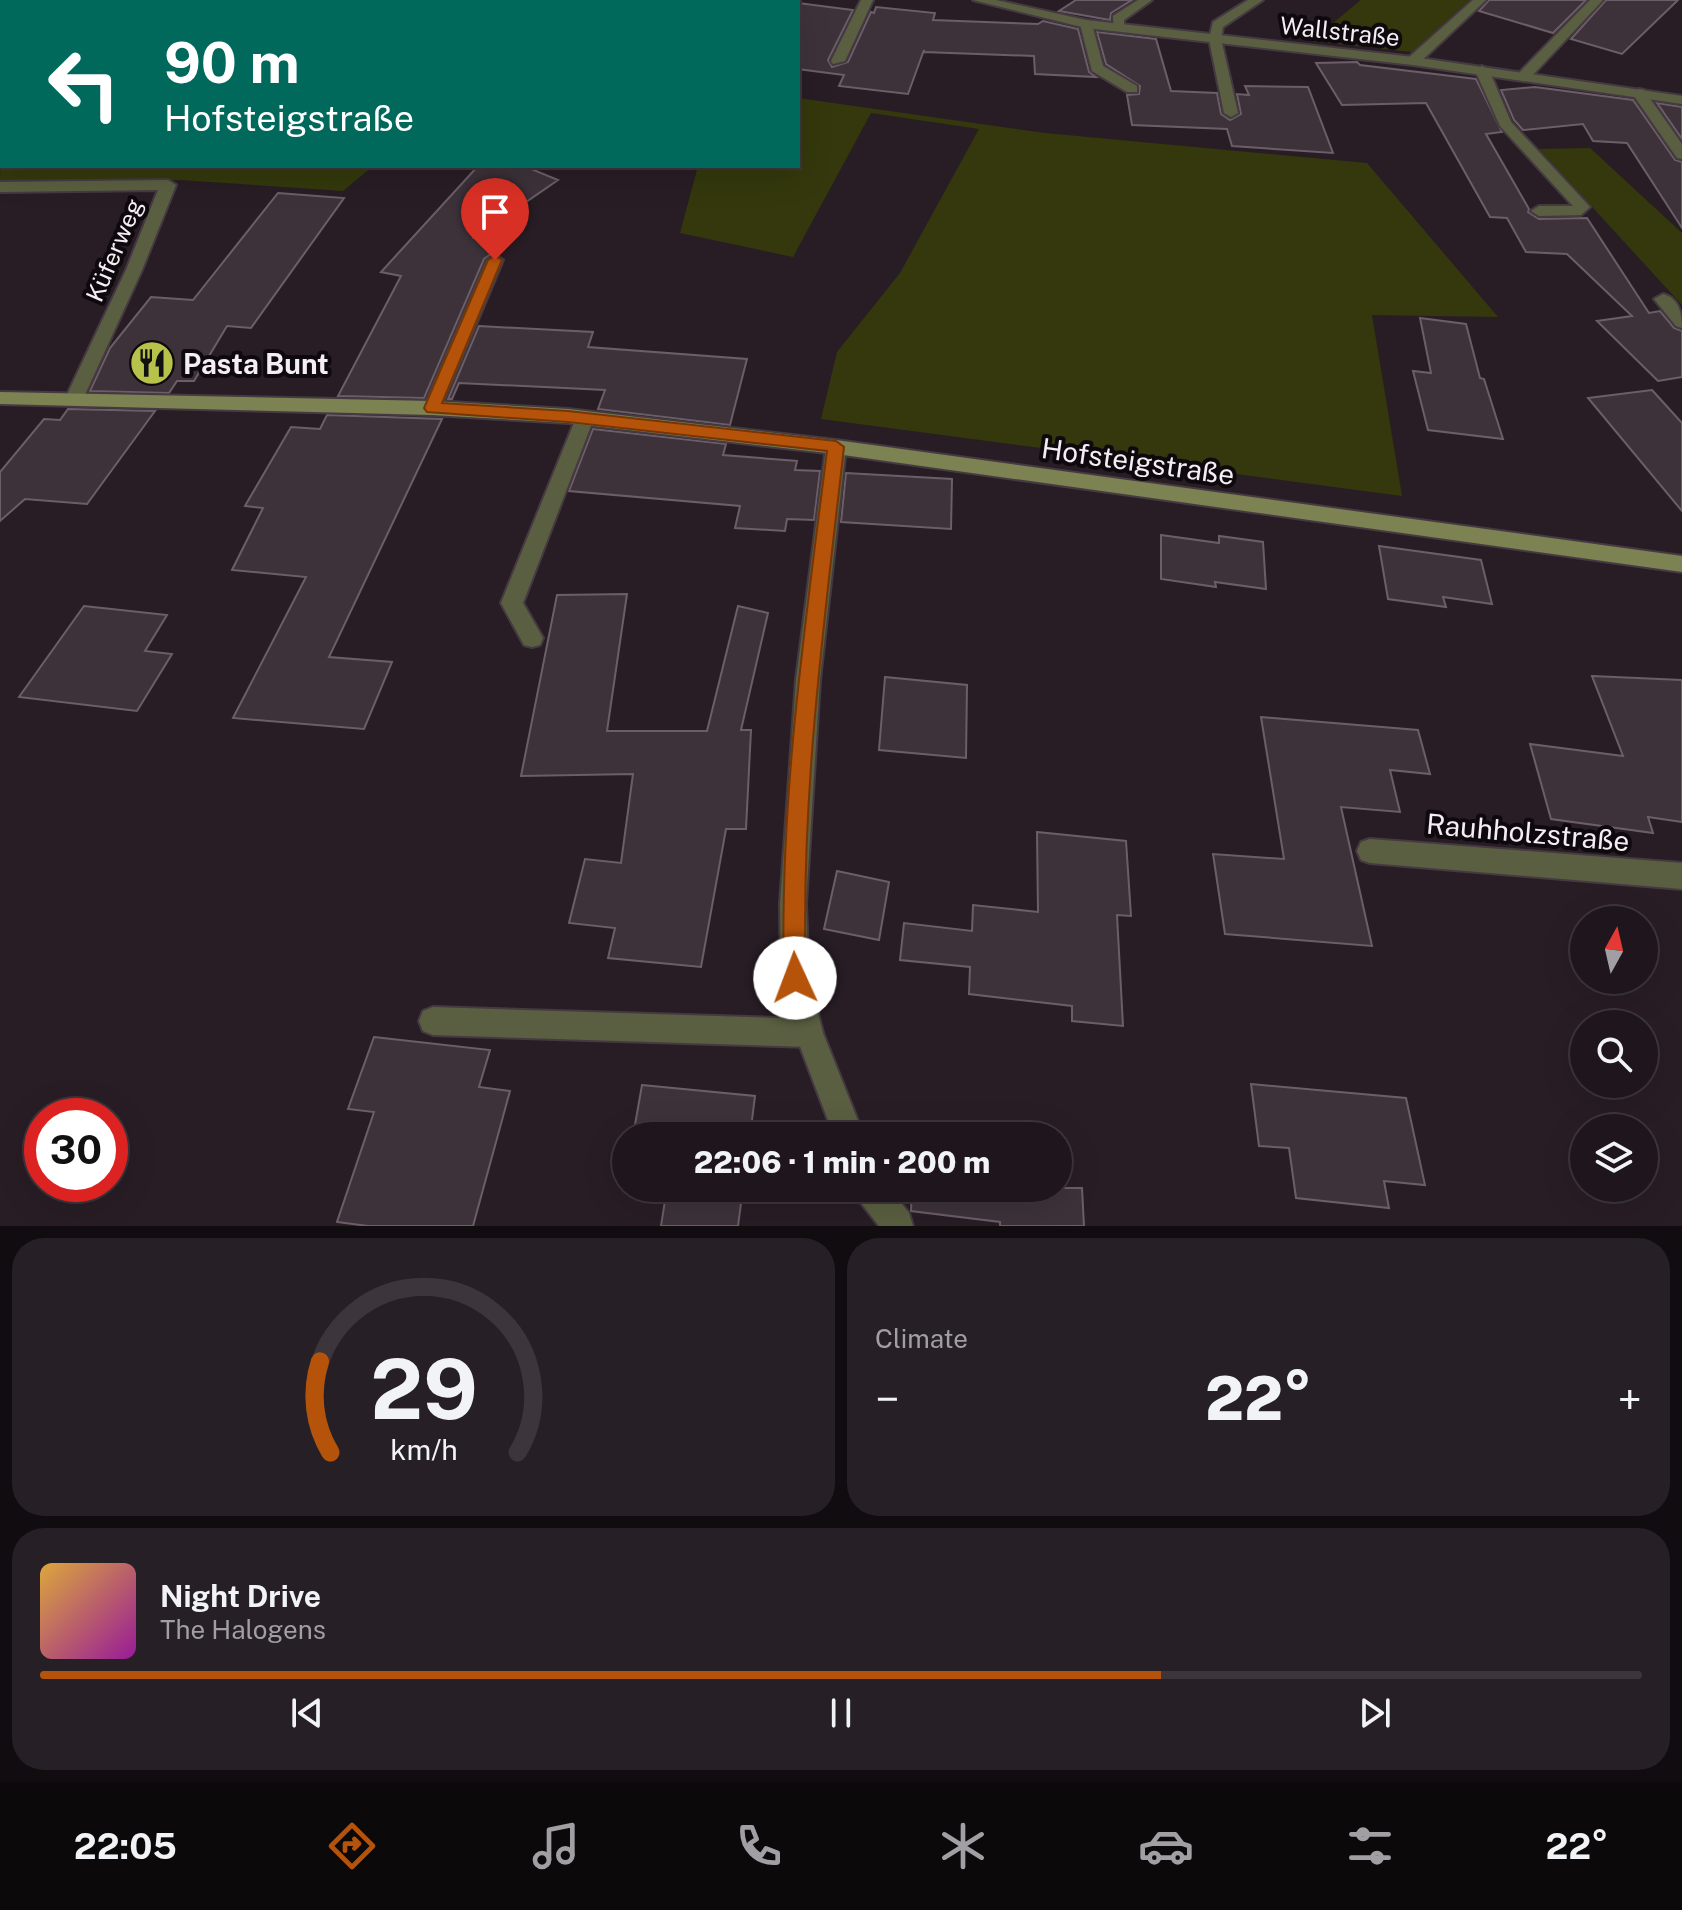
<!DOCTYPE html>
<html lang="en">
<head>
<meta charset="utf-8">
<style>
  :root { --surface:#1e161c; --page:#261f25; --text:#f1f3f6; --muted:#a19fa3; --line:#3c353b; --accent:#b45309 }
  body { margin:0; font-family:"Public Sans",sans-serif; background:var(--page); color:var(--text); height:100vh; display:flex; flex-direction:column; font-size:30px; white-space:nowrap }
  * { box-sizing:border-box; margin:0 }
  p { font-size:26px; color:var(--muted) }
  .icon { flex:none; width:44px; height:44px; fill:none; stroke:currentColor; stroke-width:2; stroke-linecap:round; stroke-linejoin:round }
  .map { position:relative; height:1226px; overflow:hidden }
  .details { display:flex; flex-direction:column; gap:12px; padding:12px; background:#100c0f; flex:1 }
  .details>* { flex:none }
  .guide { position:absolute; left:0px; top:0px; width:800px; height:168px; box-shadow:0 8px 32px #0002,0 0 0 2px var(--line); background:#00695c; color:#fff; overflow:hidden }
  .needle { width:52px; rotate:8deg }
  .buttons { position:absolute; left:1570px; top:906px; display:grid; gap:16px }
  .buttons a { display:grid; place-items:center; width:88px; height:88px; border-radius:50%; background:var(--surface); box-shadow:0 8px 32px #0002,0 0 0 2px var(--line); font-size:40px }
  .speed { position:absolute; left:24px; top:1098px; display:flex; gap:16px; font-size:40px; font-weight:700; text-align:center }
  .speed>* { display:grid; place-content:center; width:104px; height:104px; border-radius:50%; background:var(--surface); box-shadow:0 8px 32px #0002,0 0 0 2px var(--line); line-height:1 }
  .speed .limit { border:12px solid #d22; background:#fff; color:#111 }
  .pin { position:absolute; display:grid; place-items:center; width:68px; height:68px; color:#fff; margin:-82px -34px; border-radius:50% 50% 50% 0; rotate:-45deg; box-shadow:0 0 8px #0007 }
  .pin .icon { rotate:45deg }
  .me { position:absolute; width:88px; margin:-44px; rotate:358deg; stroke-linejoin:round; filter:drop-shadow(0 0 6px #0008) }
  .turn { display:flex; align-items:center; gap:28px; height:168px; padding:0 32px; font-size:36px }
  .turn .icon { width:104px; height:104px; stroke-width:2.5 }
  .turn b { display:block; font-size:56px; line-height:68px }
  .big { font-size:60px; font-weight:800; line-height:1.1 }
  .details .tile { flex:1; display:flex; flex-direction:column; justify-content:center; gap:12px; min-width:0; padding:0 28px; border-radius:32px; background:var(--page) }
  .details .dial { align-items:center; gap:0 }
  .dial svg { height:208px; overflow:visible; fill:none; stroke:var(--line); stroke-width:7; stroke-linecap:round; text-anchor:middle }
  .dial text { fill:var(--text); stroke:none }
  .song { display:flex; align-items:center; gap:24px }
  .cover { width:96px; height:96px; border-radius:12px; background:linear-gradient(135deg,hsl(40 70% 55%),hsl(300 70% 35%)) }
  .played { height:8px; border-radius:4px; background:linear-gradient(90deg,var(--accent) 70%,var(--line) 70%) }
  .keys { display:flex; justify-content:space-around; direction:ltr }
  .heat { display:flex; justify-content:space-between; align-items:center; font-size:44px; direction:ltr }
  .details .tiles { flex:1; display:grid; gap:12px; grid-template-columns:1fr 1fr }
  .tile:last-child { grid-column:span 2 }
  .trip { position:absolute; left:612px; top:1122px; width:460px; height:80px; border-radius:40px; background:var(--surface); box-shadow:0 8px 32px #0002,0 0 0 2px var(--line); font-weight:800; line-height:80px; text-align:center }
  .dock { display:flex; height:128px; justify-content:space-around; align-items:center; background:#0c090b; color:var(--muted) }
  .dock .icon { width:56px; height:56px }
  .dock .selected { color:var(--accent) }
  .dock b { font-size:36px; color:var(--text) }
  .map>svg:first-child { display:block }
  .green { fill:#34380c }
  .building { fill:#3d323a; stroke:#6b5e68; stroke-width:2 }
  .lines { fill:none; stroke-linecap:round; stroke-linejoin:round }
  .service-casing { stroke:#453a42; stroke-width:4 }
  .minor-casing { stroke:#453a42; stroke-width:4 }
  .tertiary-casing { stroke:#453a42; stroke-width:4 }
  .secondary-casing { stroke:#453a42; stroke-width:4 }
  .service { fill:#5b5f41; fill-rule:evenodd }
  .minor { fill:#5b5f41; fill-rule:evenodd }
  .tertiary { fill:#5b5f41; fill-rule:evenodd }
  .secondary { fill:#7c8252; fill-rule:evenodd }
  .route { fill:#b45309; stroke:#753606; stroke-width:2 }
  .labels { text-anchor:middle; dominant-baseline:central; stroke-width:8; stroke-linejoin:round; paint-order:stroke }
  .far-street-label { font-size:24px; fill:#f5edf3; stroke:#0e090c }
  .poi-label { font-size:28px; font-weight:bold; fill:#f5edf3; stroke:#0e090c; text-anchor:start }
  .street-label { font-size:28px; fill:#f5edf3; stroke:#0e090c }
</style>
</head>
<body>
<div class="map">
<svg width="1682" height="1226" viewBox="0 0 1682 1226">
  <rect width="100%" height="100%" fill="#281d25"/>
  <!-- green -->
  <path class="green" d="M1361,0H1470L1412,52L1311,41Z
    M2,91V166H373L343,191L181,180L0,182Z
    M798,98L1045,133L1367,163L1498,317L1372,315L1402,496L821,419L837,352L900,273L979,129L871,113L793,257L680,233L698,166H798Z
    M1590,148L1682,233V305L1539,149Z"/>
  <!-- building -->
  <path class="building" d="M1076,0H1132L1111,13L1110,20L1059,11Z
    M1489,0H1586L1553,33L1479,11Z
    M1606,0H1678L1622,54L1571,39Z
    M798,3L853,10L828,60L832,67L848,62L871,12L874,13L876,7L935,13L933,20L1038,24L1043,21L1078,29L1089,72L1096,77L1035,74L1034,56L924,52V50L908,94L839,86L844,75L798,69Z
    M1097,32L1156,39L1171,91L1217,93L1221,114L1230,120L1241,114L1237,94L1249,95L1245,86L1308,87L1333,153L1232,146L1227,129L1132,125L1127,95L1139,94L1140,86L1106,64Z
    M1357,62L1360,65L1476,79L1502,132L1486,134L1529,209L1528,212L1539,219L1587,218L1649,313L1660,311L1674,328L1682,331V377L1658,381L1597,321L1632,316L1567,254L1526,252L1507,218L1490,217L1426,103L1342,105L1316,63Z
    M1535,87L1633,100L1675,160L1682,162V228L1627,143L1593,141L1583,124L1523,130L1514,120L1501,90Z
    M1657,103L1682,107V139Z
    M478,166H524L558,180L474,238L499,242L494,252L484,259L424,398L338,396L401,276L381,272Z
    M278,193L344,198L251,328L227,326L194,381H177L169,393L90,391L110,348L151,297L193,300Z
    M1420,318L1466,324L1480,378L1484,379L1503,439L1428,430L1413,371L1431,373Z
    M479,326L593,332L588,347L747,359L730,425L598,409L605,390L459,383L452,399H448Z
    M1652,390L1682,423V511L1588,398Z
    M68,409L155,411L87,504L25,499L0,521V472L44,419L60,420Z
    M327,415L442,419L329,657L392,662L364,729L233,718L306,577L232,570L263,508L245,506L291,427L320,429Z
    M593,429L726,444L723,455L797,461L795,470L820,471L814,520L787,519L785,531L735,528L740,506L569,491Z
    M846,473L952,479L951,529L841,522Z
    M1161,535L1219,543V536L1263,542L1266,589L1215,582L1216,587L1161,579Z
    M1379,546L1481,560L1492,604L1443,597L1446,607L1388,599Z
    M627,594L607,731H707L738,606L768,613L741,730H751L746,829H726L701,967L608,958L615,928L569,923L585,859L621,863L633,774L521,776L557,595Z
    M84,606L167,615L145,651L172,654L137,711L19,697Z
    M1592,676L1682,680V822L1648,817L1653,833L1551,819L1530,744L1623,756Z
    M885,677L967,685L966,758L879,750Z
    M1261,717L1418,730L1430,774L1390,770L1400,812L1341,807L1372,946L1225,934L1213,854L1284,859Z
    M1037,832L1126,841L1131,916L1117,915L1123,1026L1072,1021V1006L969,994L970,967L900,960L904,923L972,931L973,905L1038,912Z
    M837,871L889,882L879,940L824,929Z
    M374,1037L490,1050L479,1087L510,1091L473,1226H368L337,1222L374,1112L348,1109Z
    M1251,1084L1406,1098L1425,1185L1384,1181L1389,1208L1296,1198L1289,1148L1259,1146Z
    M642,1085L755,1096L750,1136H633Z
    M667,1188H743L738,1226H661Z
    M912,1188H1082L1084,1226H1000V1222L911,1211Z"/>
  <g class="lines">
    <!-- service casing -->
    <g class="service-casing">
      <path id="service" d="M861,0H873L845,61L833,64L831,61Z
        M1248,0H1263L1223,27L1221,39L1238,113L1231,117L1224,113L1209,39L1213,22Z
        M1473,0H1486L1418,64H1408V58Z
        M1590,0H1603L1529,79H1519V73Z
        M1086,20L1092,24L1103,66L1137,86V92H1127L1092,71L1080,24Z
        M1482,66L1489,70L1511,122L1590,207L1581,215L1539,216L1531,211L1539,206H1573L1500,126L1475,70Z
        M1639,89L1644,90L1682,144V159L1677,158L1632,93Z
        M0,97H2V105H0Z
        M495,255L503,260L441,408L432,415L425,413L423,408L487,260Z
        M1663,294C1679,298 1682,313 1682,328L1676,326L1654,299Z
        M585,411L594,418L523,603L543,638L540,645L532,647L524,645L501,603L576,418Z
        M433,1007L809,1019L819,1023L823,1033L819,1043L809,1047L433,1035L423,1031L419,1021L423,1011Z"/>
    </g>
    <!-- minor casing -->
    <g class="minor-casing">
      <path id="minor" d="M11,0H44L10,2Z
        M66,0H78V2H66Z
        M683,0H696L682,2Z
        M1138,0H1152L1124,20V31H1114L1113,16Z
        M0,79H2L0,89Z
        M168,180L176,185L142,270L83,399L81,404H67L65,399L126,270L158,190L0,192V182Z
        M836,440L846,447L820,680L806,904L809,978L823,1033L864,1136H834L795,1033L781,978L780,904L796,680L826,447Z
        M1370,839L1682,863V889L1370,863L1361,860L1357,851L1361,842Z
        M853,1188H889L909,1213L913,1226H879L858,1199Z"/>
    </g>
    <!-- tertiary casing -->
    <g class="tertiary-casing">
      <path id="tertiary" d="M973,0H996L1086,20L1413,57L1682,96V104L1413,65L1086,28Z"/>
    </g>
    <!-- secondary casing -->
    <g class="secondary-casing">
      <path id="secondary" d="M0,392L432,401L568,409L836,440L1682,556V572L836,454L568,423L432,415L0,404Z"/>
    </g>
    <!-- service -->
    <use href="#service" class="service"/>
    <!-- minor -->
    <use href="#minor" class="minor"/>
    <!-- tertiary -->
    <use href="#tertiary" class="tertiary"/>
    <!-- secondary -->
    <use href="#secondary" class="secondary"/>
  </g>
  <!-- route -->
  <path class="route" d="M495,256L502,260L442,403L568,411L836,441L844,447C824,623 800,801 806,978L803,986L795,990L787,986L784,978C779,802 805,626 827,451L568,422L427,412L424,408L488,260Z"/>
  <!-- icons -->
  <defs>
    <g id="restaurant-disc" transform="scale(2.3)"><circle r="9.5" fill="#b6c249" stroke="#0e090c"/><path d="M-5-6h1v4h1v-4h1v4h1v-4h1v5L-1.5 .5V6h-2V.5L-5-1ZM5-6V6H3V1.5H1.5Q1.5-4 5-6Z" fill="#111"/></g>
  </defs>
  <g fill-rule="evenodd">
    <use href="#restaurant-disc" x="152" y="363"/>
  </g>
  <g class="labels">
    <!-- far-street labels -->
    <g class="far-street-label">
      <text transform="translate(1340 31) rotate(6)">Wallstraße</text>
      <text transform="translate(114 250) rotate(-67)">Küferweg</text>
    </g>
    <!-- poi labels -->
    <g class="poi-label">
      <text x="183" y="363">Pasta Bunt</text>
    </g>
    <!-- street labels -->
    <g class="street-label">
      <text transform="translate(1138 461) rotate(8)">Hofsteigstraße</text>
      <text transform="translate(1528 832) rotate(5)">Rauhholzstraße</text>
    </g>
  </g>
</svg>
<div class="buttons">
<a><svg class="needle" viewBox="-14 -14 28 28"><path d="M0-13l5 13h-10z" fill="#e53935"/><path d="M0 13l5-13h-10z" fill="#a19fa3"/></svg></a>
<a><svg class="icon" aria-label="search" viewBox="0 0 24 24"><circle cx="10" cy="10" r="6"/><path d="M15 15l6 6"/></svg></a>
<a><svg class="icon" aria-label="layers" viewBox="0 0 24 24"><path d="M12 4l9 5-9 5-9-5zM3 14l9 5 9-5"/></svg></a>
</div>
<div class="speed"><div class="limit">30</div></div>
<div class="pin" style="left:495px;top:260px;background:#d93025"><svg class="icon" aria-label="arrive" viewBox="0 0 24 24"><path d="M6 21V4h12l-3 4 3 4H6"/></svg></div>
<svg class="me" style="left:795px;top:978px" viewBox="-20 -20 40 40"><circle r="19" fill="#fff"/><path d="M0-13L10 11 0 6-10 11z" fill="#b45309"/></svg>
<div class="trip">22:06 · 1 min · 200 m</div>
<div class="guide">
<div class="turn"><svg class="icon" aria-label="left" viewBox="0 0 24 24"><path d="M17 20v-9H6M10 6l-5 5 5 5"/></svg><div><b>90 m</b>Hofsteigstraße</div></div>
</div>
</div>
<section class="details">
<div class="tiles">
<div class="tile dial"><svg viewBox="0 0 100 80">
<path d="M14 69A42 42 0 1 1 86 69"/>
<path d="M14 69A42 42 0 0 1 10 34" stroke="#b45309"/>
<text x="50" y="56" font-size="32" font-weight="700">29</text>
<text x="50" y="72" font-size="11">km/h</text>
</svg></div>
<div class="tile"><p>Climate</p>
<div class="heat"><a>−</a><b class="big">22°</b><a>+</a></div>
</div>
<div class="tile">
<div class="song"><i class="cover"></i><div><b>Night Drive</b><p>The Halogens</p></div></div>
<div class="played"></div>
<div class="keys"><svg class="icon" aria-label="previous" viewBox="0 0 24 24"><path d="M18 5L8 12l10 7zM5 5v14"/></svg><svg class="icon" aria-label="pause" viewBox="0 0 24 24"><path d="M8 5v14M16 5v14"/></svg><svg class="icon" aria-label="next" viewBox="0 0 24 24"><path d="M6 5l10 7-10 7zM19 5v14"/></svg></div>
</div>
</div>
</section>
<nav class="dock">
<b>22:05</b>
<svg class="icon selected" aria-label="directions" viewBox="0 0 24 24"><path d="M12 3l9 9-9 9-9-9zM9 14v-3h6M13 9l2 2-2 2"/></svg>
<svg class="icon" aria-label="music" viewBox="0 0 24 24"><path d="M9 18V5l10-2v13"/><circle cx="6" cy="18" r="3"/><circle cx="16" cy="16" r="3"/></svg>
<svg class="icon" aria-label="phone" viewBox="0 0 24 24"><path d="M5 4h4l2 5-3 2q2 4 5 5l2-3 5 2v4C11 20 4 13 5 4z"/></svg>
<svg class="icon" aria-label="climate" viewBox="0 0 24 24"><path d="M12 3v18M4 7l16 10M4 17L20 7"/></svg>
<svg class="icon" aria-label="car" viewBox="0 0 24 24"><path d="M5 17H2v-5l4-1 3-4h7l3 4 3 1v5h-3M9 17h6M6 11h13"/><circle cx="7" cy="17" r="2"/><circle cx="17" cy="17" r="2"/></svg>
<svg class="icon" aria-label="filters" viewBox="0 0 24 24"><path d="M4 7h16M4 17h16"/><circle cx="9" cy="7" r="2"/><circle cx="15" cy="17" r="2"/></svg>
<b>22°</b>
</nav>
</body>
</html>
